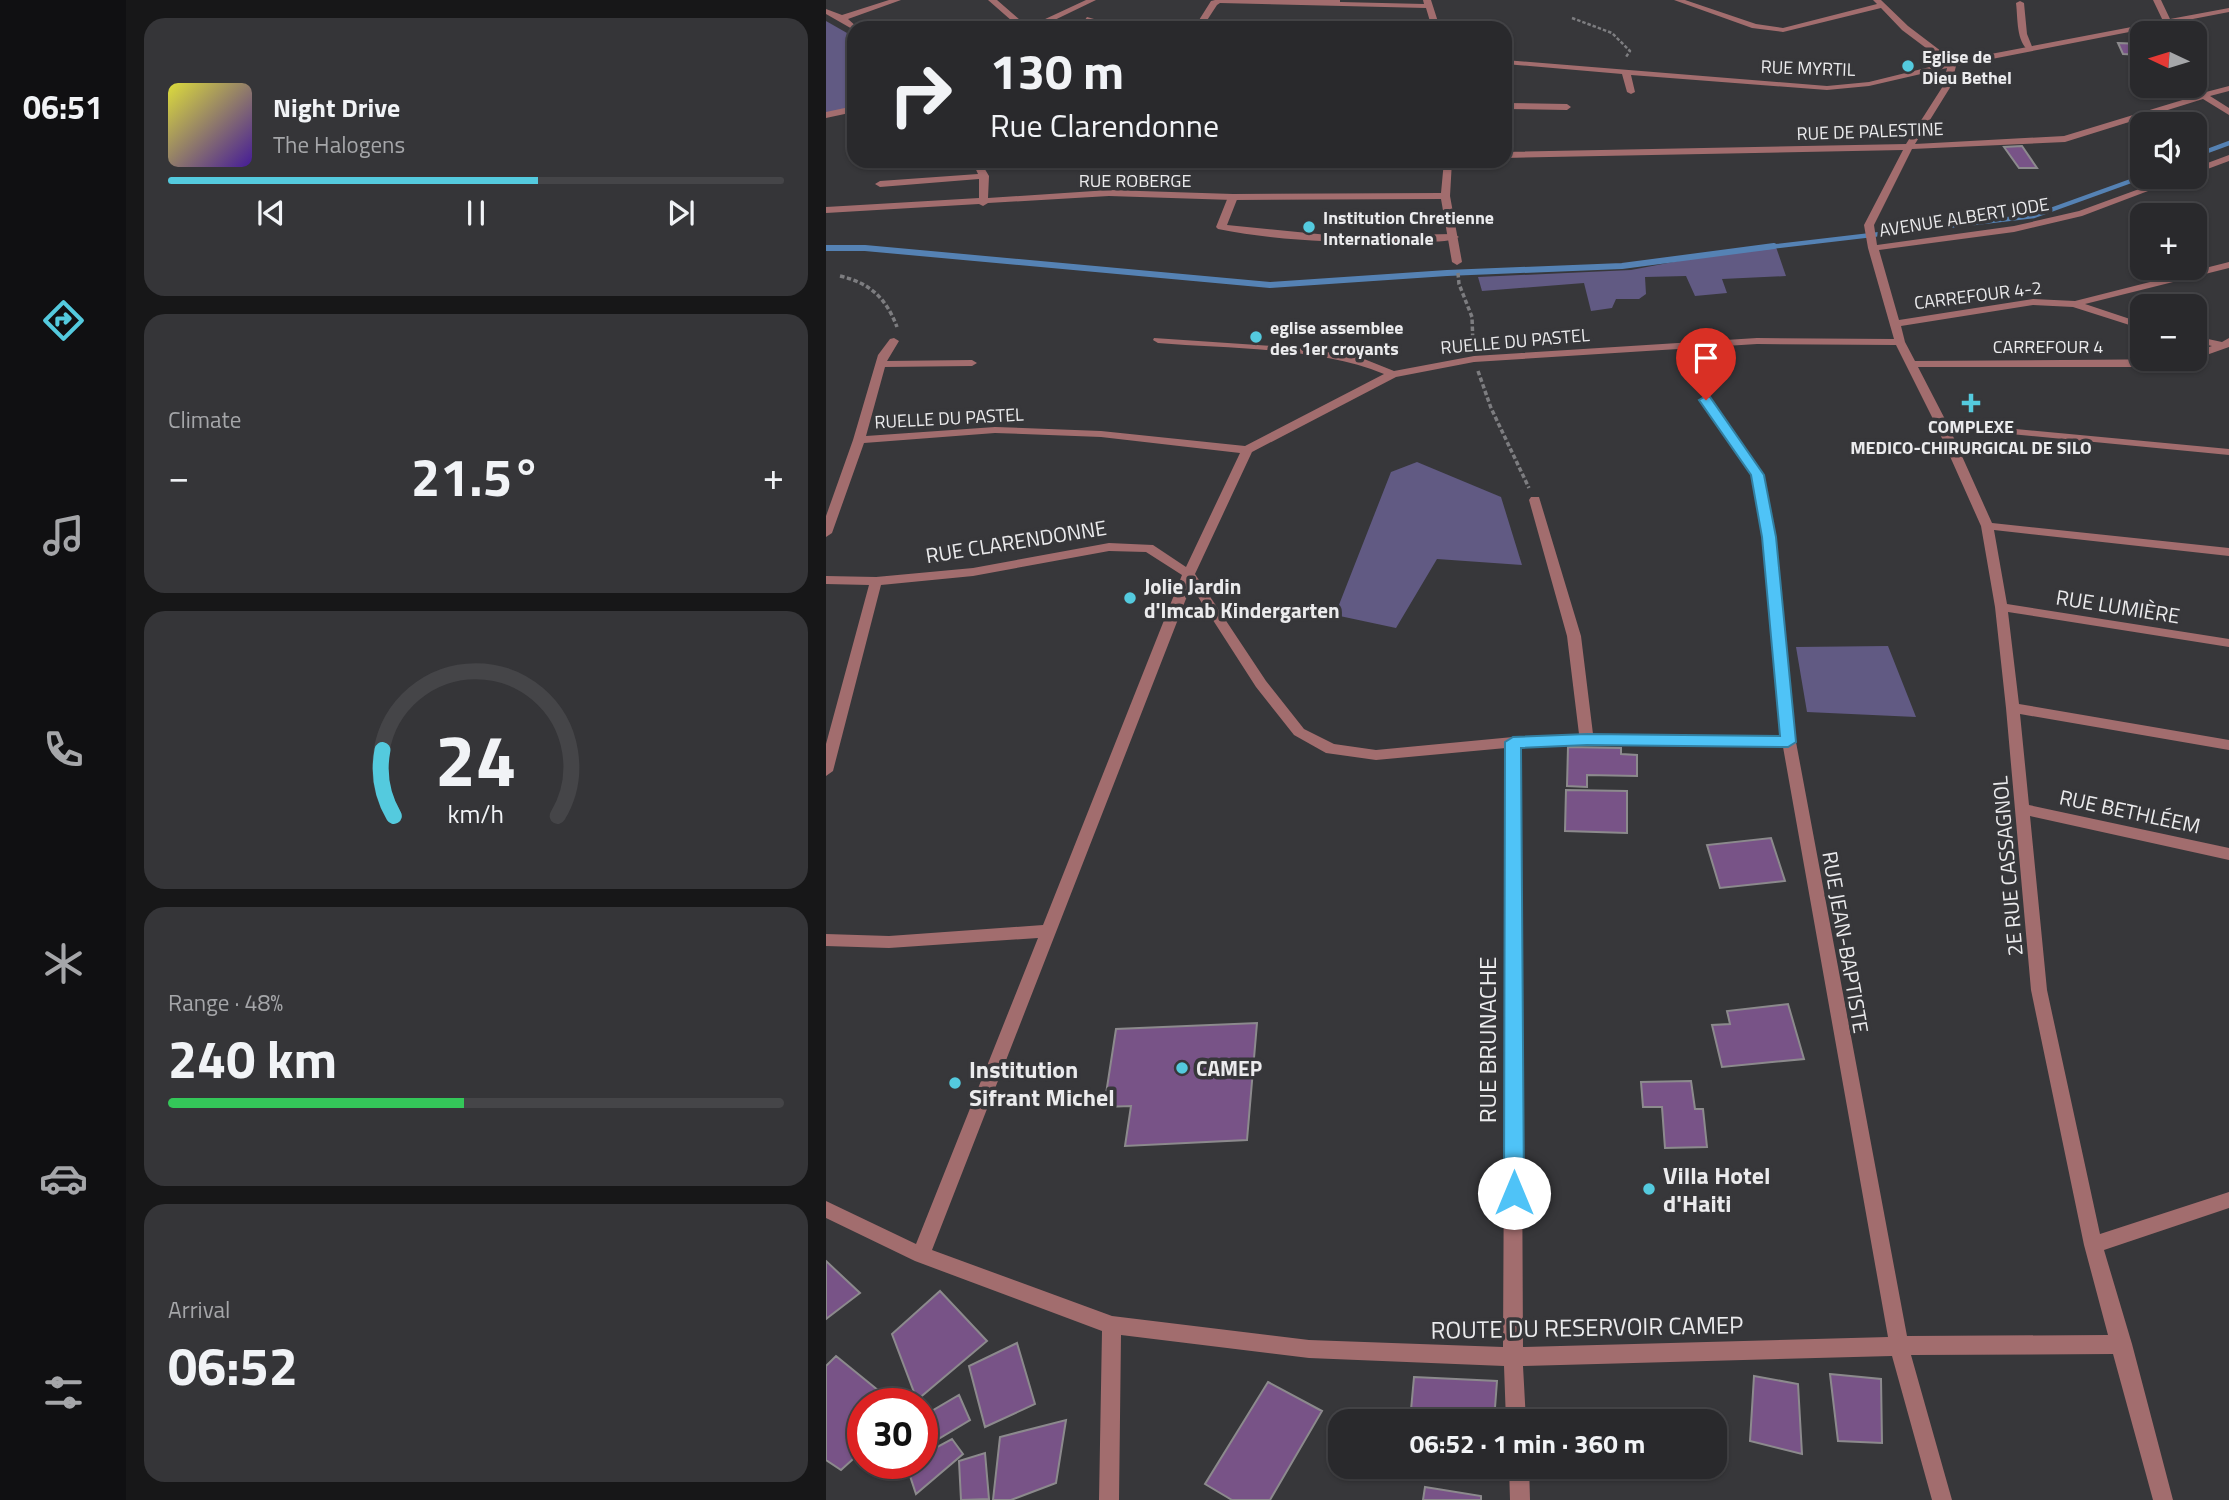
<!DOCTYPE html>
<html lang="en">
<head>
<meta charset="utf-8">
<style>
  :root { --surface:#29292c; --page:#353538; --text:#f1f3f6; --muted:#a5a6a9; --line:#454548; --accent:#54cade }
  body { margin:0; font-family:"Titillium Web",sans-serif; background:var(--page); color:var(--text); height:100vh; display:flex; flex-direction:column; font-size:26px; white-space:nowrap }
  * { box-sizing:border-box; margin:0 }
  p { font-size:23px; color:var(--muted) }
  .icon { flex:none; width:38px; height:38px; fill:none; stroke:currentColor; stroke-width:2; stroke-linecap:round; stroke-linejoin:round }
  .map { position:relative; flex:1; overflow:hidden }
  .sheet { display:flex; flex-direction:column; gap:18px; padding:18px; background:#171718; width:700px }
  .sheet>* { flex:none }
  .guide { position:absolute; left:21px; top:21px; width:665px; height:147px; border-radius:21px; box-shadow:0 2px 5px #0004,0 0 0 2px var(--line); background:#29292c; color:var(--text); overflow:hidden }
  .needle { width:46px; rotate:274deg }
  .buttons { position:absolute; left:1304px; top:21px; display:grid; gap:14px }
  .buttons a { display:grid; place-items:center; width:77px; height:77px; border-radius:14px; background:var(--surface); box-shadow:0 2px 5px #0004,0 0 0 2px var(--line); font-size:35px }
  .speed { position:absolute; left:21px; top:1388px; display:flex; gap:14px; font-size:35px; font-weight:700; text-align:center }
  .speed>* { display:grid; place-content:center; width:91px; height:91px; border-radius:50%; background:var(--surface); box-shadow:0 2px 5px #0004,0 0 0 2px var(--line); line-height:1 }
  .speed .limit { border:10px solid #d22; background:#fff; color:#111 }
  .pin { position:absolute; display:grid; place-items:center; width:60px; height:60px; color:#fff; margin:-72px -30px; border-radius:50% 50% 50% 0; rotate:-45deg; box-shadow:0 0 7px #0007 }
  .pin .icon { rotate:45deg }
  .me { position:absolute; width:77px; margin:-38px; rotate:0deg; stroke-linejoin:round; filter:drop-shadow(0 0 5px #0008) }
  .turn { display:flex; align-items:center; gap:24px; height:147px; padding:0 28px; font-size:32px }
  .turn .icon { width:91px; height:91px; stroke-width:2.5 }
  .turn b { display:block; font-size:49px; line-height:60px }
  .big { font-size:52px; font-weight:700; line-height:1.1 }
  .sheet .widget { flex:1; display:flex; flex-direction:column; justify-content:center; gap:10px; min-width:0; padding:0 24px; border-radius:21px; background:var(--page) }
  .sheet .dial { align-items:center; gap:0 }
  .dial svg { height:182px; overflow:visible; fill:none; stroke:var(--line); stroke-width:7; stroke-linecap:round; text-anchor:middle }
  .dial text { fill:var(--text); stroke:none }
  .song { display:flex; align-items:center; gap:21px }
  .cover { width:84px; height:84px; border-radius:10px; background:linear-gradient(135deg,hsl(60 70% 55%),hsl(260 70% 35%)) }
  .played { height:7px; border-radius:4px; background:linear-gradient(90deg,var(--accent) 60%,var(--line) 60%) }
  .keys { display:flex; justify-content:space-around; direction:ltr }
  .heat { display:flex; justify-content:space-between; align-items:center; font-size:38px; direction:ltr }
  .charge { height:10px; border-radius:5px; background:linear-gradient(90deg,#34c759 48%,var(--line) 0) }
  .trip { position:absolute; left:502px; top:1409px; width:399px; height:70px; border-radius:21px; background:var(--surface); box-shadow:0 2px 5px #0004,0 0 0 2px var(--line); font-weight:700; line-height:70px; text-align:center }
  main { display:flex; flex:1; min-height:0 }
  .tabs { display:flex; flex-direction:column; width:126px; justify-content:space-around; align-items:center; background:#101012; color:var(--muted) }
  .tabs .icon { width:49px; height:49px }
  .tabs .selected { color:var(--accent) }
  .tabs b { font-size:32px; color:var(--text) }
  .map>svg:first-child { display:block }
  .green { fill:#615a83 }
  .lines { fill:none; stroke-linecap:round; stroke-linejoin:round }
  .stream-far1 { stroke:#5582b4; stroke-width:4.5 }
  .stream { stroke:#5582b4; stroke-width:6 }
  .building { fill:#785387; stroke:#8c8a8d; stroke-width:2 }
  .path-far1 { stroke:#7d7d80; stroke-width:2.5; stroke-dasharray:3.5 2; stroke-linecap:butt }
  .path { stroke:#7d7d80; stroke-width:3.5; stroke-dasharray:4.5 2.5; stroke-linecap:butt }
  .service { fill:#a26d6e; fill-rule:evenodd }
  .minor { fill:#a26d6e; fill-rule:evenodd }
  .route { fill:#4fc3f7; stroke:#337fa1; stroke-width:2 }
  .poi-dot { fill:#54cade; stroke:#37373a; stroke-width:2.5 }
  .labels { text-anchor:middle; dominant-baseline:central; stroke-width:7; stroke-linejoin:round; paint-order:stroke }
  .far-poi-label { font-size:18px; font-weight:bold; fill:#ebebed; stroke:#37373a; text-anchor:start }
  .far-street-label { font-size:18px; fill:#ebebed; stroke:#37373a }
  .street-label { font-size:21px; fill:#ebebed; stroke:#37373a }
  .poi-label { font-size:21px; font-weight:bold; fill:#ebebed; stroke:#37373a; text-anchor:start }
  .near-street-label { font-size:24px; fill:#ebebed; stroke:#37373a }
  .near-poi-label { font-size:24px; font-weight:bold; fill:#ebebed; stroke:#37373a; text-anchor:start }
</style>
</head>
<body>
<main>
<nav class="tabs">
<b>06:51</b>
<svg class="icon selected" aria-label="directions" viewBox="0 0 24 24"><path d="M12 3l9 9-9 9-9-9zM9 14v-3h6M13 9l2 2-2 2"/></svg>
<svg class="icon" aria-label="music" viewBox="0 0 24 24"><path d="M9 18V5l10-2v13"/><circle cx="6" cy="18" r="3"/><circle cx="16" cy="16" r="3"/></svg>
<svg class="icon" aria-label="phone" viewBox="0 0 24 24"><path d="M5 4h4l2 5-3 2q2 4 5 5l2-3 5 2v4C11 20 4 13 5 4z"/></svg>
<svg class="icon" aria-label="climate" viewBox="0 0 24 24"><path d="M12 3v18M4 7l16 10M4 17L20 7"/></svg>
<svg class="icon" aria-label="car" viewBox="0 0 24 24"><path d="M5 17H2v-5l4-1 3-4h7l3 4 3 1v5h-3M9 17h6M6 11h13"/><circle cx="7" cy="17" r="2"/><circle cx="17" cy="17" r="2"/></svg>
<svg class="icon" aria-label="filters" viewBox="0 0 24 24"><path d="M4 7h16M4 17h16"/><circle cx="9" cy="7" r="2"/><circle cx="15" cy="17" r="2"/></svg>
</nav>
<section class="sheet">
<div class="widget">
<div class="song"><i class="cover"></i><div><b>Night Drive</b><p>The Halogens</p></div></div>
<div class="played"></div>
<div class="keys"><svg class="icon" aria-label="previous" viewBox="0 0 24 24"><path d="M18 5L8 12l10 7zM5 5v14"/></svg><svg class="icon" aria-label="pause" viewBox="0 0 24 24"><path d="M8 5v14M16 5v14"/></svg><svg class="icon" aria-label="next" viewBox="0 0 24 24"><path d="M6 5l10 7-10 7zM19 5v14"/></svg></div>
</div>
<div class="widget"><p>Climate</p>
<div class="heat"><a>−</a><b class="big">21.5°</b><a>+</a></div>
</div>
<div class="widget dial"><svg viewBox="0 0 100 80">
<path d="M14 69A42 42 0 1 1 86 69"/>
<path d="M14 69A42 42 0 0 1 9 40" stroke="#54cade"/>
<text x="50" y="56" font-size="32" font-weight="700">24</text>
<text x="50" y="72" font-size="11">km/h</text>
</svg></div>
<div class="widget"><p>Range · 48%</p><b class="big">240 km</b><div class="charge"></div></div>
<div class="widget"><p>Arrival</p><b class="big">06:52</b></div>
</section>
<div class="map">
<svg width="1403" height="1500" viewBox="0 0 1403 1500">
  <rect width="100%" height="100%" fill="#37373a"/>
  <!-- green -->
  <path class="green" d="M0,21L28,37V109L0,115Z
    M950,247L960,276L896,279L901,293L869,296L860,276L819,277L820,294L813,299H790L786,308L765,311L758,283L656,291L652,277L805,270L884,255Z
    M591,462L675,497L696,565L611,559L570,628L509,615L565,472Z
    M1062,646L1090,717L981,712L970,647Z"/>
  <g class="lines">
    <!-- stream-far1 -->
    <path class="stream-far1" d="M1368,156L1403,143
      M935,248L1208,216L1316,177"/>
    <!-- stream -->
    <path class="stream" d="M0,248H39L444,285L621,273L796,266L948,246"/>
  </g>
  <!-- building -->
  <path class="building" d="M1292,43L1316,44V55L1297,54Z
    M1196,146L1211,168H1193L1178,147Z
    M1328,207L1341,215H1317L1311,212Z
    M742,747L795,748V754L811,755V776L761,775V787L741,786Z
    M740,790L801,791V833L739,831Z
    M945,838L959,881L894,888L881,845Z
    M962,1004L978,1059L896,1067L886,1025L904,1024L901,1011Z
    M431,1023L421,1140L299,1146L305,1106L278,1107L290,1029Z
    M865,1081L869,1109H877L881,1147L839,1148L836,1107H817L815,1082Z
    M0,1261L34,1293L0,1319Z
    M114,1291L161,1341L91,1400L66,1334Z
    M191,1343L209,1404L159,1427L143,1366Z
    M10,1356L69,1404H37V1450L15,1470L0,1460V1366Z
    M1004,1374L1055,1379L1056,1443L1012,1441Z
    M928,1376L972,1384L976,1454L924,1441Z
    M588,1377L671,1381L668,1421H584Z
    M442,1382L496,1411L444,1500H406L379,1484Z
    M133,1395L144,1420L109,1441L99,1415Z
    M240,1420L230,1483L185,1500H167L174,1437Z
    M126,1439L137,1454L90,1494L80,1464L96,1463V1455Z
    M159,1453L163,1499L135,1500L133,1461Z
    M599,1487L655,1496V1500H597Z"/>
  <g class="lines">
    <!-- path-far1 -->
    <path class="path-far1" d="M746,18L786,33L804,51L800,57"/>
    <!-- path -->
    <path class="path" d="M632,273L633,284L646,317L647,346
      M14,276C44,283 60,298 71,327
      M652,371L665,408L703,488"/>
    <!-- service -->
    <path class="service" d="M1194,1L1198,3L1201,34L1207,49L1203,51C1190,41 1192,19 1190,3Z
      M679,103L741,104L745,107L741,110L679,109Z
      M28,106V112L0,118V112Z
      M407,194L412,197L401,225L512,236L628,234L633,237C623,243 603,241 591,242C525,243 456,242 392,229L390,227L402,197Z
      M1116,422L1403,449V455L1112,427L1110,425Z"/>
    <!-- minor -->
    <path class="minor" d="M63,0H75L22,19L32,28H28V30L0,14V9L16,15Z
      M162,0H171L202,27L260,0H270L212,28H194Z
      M389,0H514V2L598,4L597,0H605L614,28H606L600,8L394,3L391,5L376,28H368L385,1Z
      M848,0H859L930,24L957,28L1051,4L1047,0H1055L1082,26L1128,61L1337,21L1327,0H1335L1344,19L1403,8V12L1346,23L1351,33H1343L1339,25L1130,66L1125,86L1089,144L1238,136L1373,95L1368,86V75L1380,92L1403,86V91L1384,96L1403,108V115L1377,99L1239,142L1086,149L1048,225L1051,245L1188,226L1253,211L1346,177H1359L1256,216L1188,232L1053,250L1073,320L1207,299L1249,301L1403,262V268L1259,304L1316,323V329L1247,307L1207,305L1075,326L1079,342L1089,361L1363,359L1342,367H1092L1122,425L1166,523L1403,548V556L1168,530L1181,604L1403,639V647L1182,612L1193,704L1403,740V750L1194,714L1203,805L1403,848V860L1204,816L1221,990L1274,1234L1403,1192V1208L1278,1250L1306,1344L1347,1500H1327L1287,1354L1085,1355L1126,1500H1106L1066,1356L697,1366L700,1421H680L678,1366L483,1358L295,1335L293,1500H273L276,1331L89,1261L0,1218V1201L90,1244L212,938L63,948L0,946V934L63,936L217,925L356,575L320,552L283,551L147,576L55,585L7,771L0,776V744L43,585L0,584V576L50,577L147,568L283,543L327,545L360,567L414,453L275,437L169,433L38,443L6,533L0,537V516L27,440L52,355L64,339L68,338L73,341L61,361L146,360L151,363L146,366L59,367L40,436L169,427L275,431L419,446L558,374C492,347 404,349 332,343L327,340L328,338L474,348L533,357L568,371L648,356L931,338L1068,339L1042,248L1038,225L1077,150L679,158V152L1080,144L1117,86L1121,68L1043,86L1001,90L805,75L809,92L805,94L801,92L796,74L679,64V60L1001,86L1043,82L1120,63L1076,30L1055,8L957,32L926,28ZM931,344L1070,345L1110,425L1155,526L1169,607L1180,708L1205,990L1258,1245L1282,1335L1081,1336L970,742L949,537L938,475L884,398H876L875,400L926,475L937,537L956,737L767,734L755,636L713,497H705L703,500L741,636L753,734L687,737L550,750L508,744L478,729L440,681L369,574L426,452L570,377L648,362ZM365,586L430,687L468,735L500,753L550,760L680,748L677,1347L483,1340L286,1316L106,1250ZM761,744L957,747L1062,1337L697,1347L694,747Z
      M261,17L268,19L261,28H253Z
      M1403,155V161L1368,174V168Z
      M146,161H154L163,176L162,198L283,190L407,194L615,193L618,161H626L624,196L636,262L631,265L626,262L615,199L407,200L283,196L162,203L157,206L153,204L0,213V207L153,198V179L54,187L49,184L54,181L152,174Z
      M1368,336L1396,342L1403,338V347L1372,358L1366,359H1368V352L1386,346L1368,342Z
      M683,1466H703L704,1500H684Z"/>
  </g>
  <!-- route -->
  <path class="route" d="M880,396L884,397L938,475L950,537L970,742L962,747L761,745L695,748L698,1193L695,1200L688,1202L681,1200L678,1193L679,742L687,737L761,734L954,736L936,537L925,475L873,400Z"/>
  <!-- markers -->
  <g class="poi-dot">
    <circle cx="1082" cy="66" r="7"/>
    <circle cx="483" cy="227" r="7"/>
    <circle cx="430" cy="337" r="7"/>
    <path d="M1141.5 392.5h7v7h7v7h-7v7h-7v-7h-7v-7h7z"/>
    <circle cx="304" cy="598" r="7"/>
    <circle cx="356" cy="1068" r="7"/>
    <circle cx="129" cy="1083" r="7"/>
    <circle cx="823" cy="1189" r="7"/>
  </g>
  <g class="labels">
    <!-- far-poi labels -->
    <g class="far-poi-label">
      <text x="1096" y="56">Eglise de<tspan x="1096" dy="21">Dieu Bethel</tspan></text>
      <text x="497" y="217">Institution Chretienne<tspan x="497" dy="21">Internationale</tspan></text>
      <text x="444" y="327">eglise assemblee<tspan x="444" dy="21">des 1er croyants</tspan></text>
      <text x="1145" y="426" text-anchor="middle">COMPLEXE<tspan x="1145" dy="21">MEDICO-CHIRURGICAL DE SILO</tspan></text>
    </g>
    <!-- far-street labels -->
    <g class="far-street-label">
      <text transform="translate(982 68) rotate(2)">RUE MYRTIL</text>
      <text transform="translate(1044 131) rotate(-2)">RUE DE PALESTINE</text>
      <text x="309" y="180">RUE ROBERGE</text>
      <text transform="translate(1138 217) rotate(-9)">AVENUE ALBERT JODE</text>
      <text transform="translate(1152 295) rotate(-7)">CARREFOUR 4-2</text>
      <text transform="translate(689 341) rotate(-5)">RUELLE DU PASTEL</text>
      <text x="1222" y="346">CARREFOUR 4</text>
      <text transform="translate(123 418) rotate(-3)">RUELLE DU PASTEL</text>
    </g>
    <!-- street labels -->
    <g class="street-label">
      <text transform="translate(190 541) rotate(-9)">RUE CLARENDONNE</text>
      <text transform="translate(1292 606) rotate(9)">RUE LUMIÈRE</text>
      <text transform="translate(1304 811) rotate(12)">RUE BETHLÉEM</text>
      <text transform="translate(1181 866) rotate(-95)">2E RUE CASSAGNOL</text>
      <text transform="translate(1020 942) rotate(80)">RUE JEAN-BAPTISTE</text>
    </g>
    <!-- poi labels -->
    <g class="poi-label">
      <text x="318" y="586">Jolie Jardin<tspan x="318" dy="24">d'Imcab Kindergarten</tspan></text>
      <text x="370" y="1068">CAMEP</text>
    </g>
    <!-- near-street labels -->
    <g class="near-street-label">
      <text transform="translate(661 1040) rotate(-90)">RUE BRUNACHE</text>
      <text transform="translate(761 1327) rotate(-1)">ROUTE DU RESERVOIR CAMEP</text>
    </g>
    <!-- near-poi labels -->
    <g class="near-poi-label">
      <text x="143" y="1069">Institution<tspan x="143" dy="28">Sifrant Michel</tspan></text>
      <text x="837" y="1175">Villa Hotel<tspan x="837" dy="28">d'Haiti</tspan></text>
    </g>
  </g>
</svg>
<div class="buttons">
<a><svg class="needle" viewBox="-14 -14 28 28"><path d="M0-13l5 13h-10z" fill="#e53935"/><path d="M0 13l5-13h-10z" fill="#a5a6a9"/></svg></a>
<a><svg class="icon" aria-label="sound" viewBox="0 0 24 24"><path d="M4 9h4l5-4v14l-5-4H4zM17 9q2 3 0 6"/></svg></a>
<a>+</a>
<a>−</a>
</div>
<div class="speed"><div class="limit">30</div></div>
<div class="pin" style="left:880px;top:400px;background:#d93025"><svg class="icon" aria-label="arrive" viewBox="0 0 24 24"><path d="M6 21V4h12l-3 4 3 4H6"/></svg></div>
<svg class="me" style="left:688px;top:1193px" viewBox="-20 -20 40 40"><circle r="19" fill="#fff"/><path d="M0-13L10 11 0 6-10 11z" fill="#4fc3f7"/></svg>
<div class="trip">06:52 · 1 min · 360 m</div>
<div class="guide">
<div class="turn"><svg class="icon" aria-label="right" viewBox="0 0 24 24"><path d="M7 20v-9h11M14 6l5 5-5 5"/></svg><div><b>130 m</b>Rue Clarendonne</div></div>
</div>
</div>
</main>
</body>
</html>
